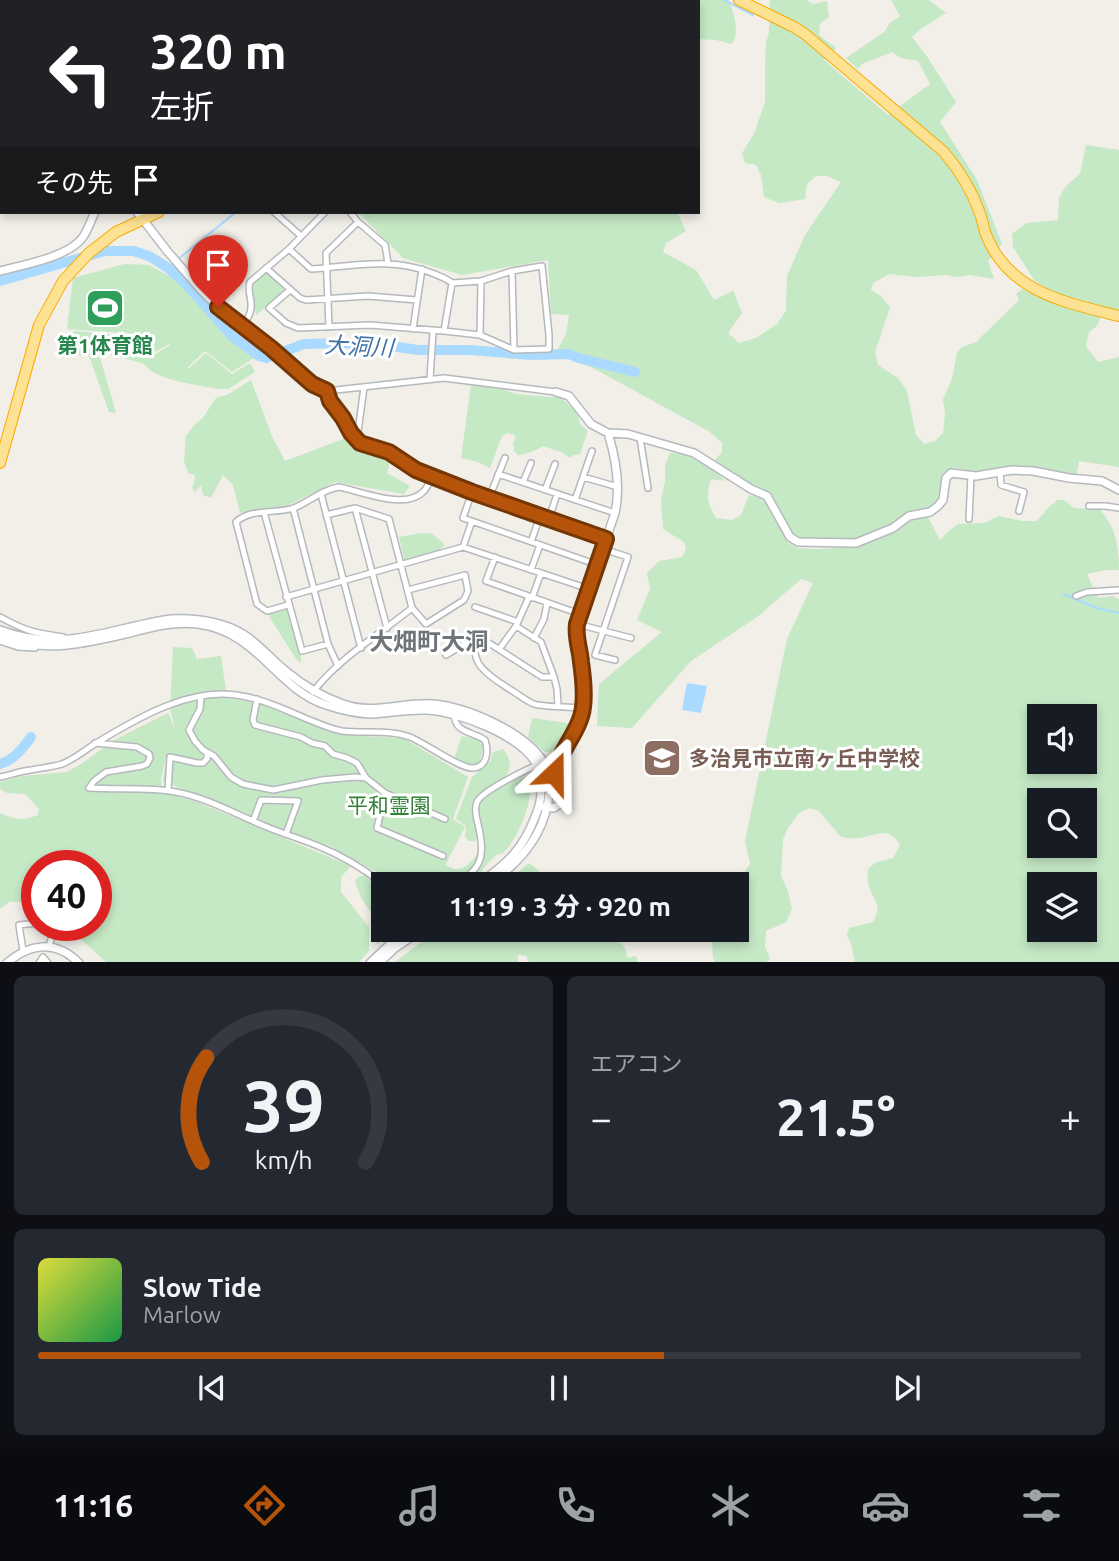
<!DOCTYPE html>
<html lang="ja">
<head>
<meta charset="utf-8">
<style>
  :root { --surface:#171b24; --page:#242831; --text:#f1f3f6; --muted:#9ea1a6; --line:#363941; --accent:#b45309 }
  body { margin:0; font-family:Ubuntu,"Noto Sans JP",sans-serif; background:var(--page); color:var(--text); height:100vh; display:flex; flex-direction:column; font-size:26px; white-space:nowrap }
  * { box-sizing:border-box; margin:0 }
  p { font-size:23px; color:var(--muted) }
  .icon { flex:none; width:38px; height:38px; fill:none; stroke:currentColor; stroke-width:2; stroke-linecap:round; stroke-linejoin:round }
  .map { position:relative; height:962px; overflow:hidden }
  .side { display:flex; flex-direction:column; gap:14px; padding:14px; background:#0d0f14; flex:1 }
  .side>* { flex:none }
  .banner { position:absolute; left:0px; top:0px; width:700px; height:214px; box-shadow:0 4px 10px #0003; background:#202124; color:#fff; overflow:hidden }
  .controls { position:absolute; left:1027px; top:704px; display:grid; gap:14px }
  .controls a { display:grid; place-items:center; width:70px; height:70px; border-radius:0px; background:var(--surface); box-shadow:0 4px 10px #0003; font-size:35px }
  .speed { position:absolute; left:21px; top:850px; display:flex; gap:14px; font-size:35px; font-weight:700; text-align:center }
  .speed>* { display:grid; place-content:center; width:91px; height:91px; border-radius:50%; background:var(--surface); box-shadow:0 4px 10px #0003; line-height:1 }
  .speed .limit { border:10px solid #d22; background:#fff; color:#111 }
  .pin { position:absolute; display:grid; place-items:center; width:60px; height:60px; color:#fff; margin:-72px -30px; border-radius:50% 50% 50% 0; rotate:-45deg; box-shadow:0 0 7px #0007 }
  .pin .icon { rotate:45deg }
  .me { position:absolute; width:77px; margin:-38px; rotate:23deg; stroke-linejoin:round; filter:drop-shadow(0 0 5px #0008) }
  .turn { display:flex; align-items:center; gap:24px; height:147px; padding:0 35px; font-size:32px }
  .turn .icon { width:91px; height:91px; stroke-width:2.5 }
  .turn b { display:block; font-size:49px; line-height:60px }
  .then { display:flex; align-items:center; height:66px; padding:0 35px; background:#0003; gap:14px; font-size:26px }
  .big { font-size:52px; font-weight:700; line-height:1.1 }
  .side .tile { flex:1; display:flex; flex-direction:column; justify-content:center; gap:10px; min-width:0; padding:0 24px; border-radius:10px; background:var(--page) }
  .side .dial { align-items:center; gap:0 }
  .dial svg { height:182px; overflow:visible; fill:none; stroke:var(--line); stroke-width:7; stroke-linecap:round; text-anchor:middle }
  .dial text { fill:var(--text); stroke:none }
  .song { display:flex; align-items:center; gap:21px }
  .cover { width:84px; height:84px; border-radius:10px; background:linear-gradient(135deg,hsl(60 70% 55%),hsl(140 70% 35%)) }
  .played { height:7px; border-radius:4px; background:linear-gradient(90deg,var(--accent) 60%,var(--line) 60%) }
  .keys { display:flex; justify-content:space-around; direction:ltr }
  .heat { display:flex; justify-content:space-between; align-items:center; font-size:38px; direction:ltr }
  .side .tiles { flex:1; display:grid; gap:14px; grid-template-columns:1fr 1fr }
  .tile:last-child { grid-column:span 2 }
  .trip { position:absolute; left:371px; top:872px; width:378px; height:70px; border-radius:0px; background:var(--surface); box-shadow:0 4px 10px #0003; font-weight:700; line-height:70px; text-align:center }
  .menu { display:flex; height:112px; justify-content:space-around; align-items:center; background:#090b0e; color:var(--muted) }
  .menu .icon { width:49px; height:49px }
  .menu .active { color:var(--accent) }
  .menu b { font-size:32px; color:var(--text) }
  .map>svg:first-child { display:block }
  .green { fill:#c5e8c5; fill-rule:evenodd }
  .water { fill:#aadaff }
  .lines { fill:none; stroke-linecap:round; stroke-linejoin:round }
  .stream { stroke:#aadaff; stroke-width:2 }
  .river { stroke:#aadaff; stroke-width:10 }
  .street-casing { stroke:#b5b8bc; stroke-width:8 }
  .secondary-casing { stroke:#b6babf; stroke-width:10 }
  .highway-casing { stroke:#f9ab00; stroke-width:12 }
  .street { stroke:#fff; stroke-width:5 }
  .secondary { stroke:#fff; stroke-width:7 }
  .highway { stroke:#fde293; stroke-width:10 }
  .route-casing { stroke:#753606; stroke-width:18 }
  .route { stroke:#b45309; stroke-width:12 }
  .labels { text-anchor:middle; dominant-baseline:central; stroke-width:6; stroke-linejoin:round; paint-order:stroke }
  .leisure-label { font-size:21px; font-weight:bold; fill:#27864d; stroke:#fff }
  .education-label { font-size:21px; font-weight:bold; fill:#785e54; stroke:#fff; text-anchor:start }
  .park-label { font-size:21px; fill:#348238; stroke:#fff }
  .water-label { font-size:23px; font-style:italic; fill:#4174aa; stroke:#fff }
  .quarter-label { font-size:24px; font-weight:bold; fill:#70757a; stroke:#fff }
</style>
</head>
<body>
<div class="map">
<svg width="1119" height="963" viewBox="0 0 1119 963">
  <rect width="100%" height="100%" fill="#f1efe8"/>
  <!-- green -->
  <path class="green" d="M540,0H729C734,15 740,31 732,44L716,40L698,39V2H536Z
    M770,0H806L813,4L827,1L829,17L820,24L819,35L836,48L824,60L888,115L930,84L918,61L901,58L892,52L862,64L858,69L846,58L884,32L890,23L900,16L891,0H929L946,13L922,28L912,37L928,58L956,102L940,122L977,180L1002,244L988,261L994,279L970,275L955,277L946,275L916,277L889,274L873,283L871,290L881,296L890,307L875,352L878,365L899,379L907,391L916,435L924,444L935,441L943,433L945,414L943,399L952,379L957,353L962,347L976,342L1019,300L1016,294L1022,289L1048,301L1101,316L1097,326L1089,332L1086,346L1098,362L1119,357V467L1079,461L1076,477L1023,466H1007L979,472L956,468L946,473L939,500L932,508L905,514L894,524L856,540H803L793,535L773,496L766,491L751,484L715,460L722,452V443L710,432L558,349L566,334L569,315L551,314L548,260L462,275L403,258L358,212H632L636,213L677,212L686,231L666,243L663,252L696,270L714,300L733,291L742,313L728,333L739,343L756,338L777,324L786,311L787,276L805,235L841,182L827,176H816L807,184L805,199L779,203L764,197L761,175L756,165L745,163L742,153L754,134L765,102V63L766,43L769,32Z
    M1086,145L1119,150V312L1069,299L1044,287L1034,280L1013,247L1012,234L1027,223L1058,220L1059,198L1066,186L1080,174Z
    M124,264L149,265L171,277L187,289L230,336L254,358L232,372L205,351L187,368L188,369L206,353L232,374L250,363L255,372L228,389H219C200,385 155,381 144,364L103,352L99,354L116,413L109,412L89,356H79L80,340L72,333L75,331L138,337L152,356L170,345L169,344L153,353L138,334L67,329L73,278Z
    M266,272L283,287L284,292L256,315L251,286Z
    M251,380L271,434L285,461L349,437L361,450L390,462L387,473L410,486L404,494L335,482L289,505L240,513L233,485L223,475L211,498L203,495L201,485L195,492L192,488L195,479L194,474H189L184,462L186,436L195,424L202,419L216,398L229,394Z
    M471,386L497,387L516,394L561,398L577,412L580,424L588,431L580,454L574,455L570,458L561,452L543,446C535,451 527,454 518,455L514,451L513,443L516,438L514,435L508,433L502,436L490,468L478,462L461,458Z
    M670,453C690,453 712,466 725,481L711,479C706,495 707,504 716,518L732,520L741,515L749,495L759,497L768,505L788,543L797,548L816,549L856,547L893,532L912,519L928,517L940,540L949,531L958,524L985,523L999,516L1021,521H1037L1049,507L1058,500H1064L1074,508L1099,509C1116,526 1119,547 1119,570H1106L1087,574L1098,598L1112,596L1119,599V962H855L851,944L847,935L849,928L873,922C884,902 871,900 868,882C867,878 868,874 868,869L875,863L893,858L900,845C889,825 876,836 859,838C853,839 847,838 841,837L819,811L809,808L799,813L788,828L783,839L781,876L788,891L792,909L786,922L766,931L765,947L770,959L766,962H715L713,958L712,942L725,937L730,929H737V884H732L743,874L750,864L745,841L787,639L813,583L801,579L757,617L691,661L632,728L597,726L599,684L662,632L637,620L650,589L647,573L659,561L682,557L686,548L684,542L663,529L661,499L665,482V466ZM1040,716H1085V761H1040ZM1040,800H1085V845H1040ZM1040,884H1085V929H1040Z
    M421,533L433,534L445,545L438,551L404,560L399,537Z
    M284,608L288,610L301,656V663L296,659L267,613Z
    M173,647L192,648L197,659L221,656L227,698L261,704L322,728L342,735L403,738L468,777L453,819L465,827L446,864C460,878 473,861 480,849L477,865L458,882L453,884L436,883L435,877L429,872L405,884H398L330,846L257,821L163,781L167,753L161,779L162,792L197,802L351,866L341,877V892L369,927V951L359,962H106L66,926H96V866H37V901L9,902L0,909V813C16,820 21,821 38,815L39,809L25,794L7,793L0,789V782L23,776L67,772L84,762L114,740L168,713L176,731L170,710Z
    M532,718L574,724C569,732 559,756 546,752C541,751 533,741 528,737Z
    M462,736L477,740L483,745C483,767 471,771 454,759Z
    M503,749C509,756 511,762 509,770C504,785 483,785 476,799C471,811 476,826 477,838L475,841H469L465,836L466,826L456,819L472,777L490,762L493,752Z
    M526,776C539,792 518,838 505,851C500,856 501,852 495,856C489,861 483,870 477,876L473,874C489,851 485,848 479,822C478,817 476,810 478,805C483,793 514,781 526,776Z
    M529,863L537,869L550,884H504Z
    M359,876H365L383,892V929H400L377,944L372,914L361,898L355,881Z
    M447,929H619L618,934L614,940L616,942L621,943L626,950L627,957L630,958L634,956L637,958V962H529L526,956L518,955V962H395L420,943Z"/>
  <!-- water -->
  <path class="water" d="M687,683L707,686L701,713L682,710Z"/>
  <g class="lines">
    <!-- stream -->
    <path class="stream" d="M724,0L753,15
      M617,2L628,0
      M177,260L236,212
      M168,268L173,264
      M1063,594L1097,608L1119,613"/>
    <!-- river -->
    <path class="river" d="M0,281L105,251H134L151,257L168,268L186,284L232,336L259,356L266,358L304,344L343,343L384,345L418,350H470L531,355L569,354L578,358L635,372
      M0,764C14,760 23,748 31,737"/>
    <!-- street casing -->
    <g class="street-casing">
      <path id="street" d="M31,0L34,2
        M274,212L301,236
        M350,212L358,222L385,245L388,263
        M289,249L311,269C353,266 391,257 432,273C439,276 446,278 452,283L481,281L512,271L542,266L549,335V349L514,350L480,335L444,331L370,325L298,328L286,323L269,308L290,290
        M266,268L300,298L306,300L368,296L417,300
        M512,271L514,350
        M243,325C247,320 251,314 251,307C252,298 247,292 250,282L289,249L325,212
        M329,327L326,253L358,222
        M413,329L422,269
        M444,331L452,283
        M480,335L481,281
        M430,379L433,331
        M556,392L444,378L327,391L329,402L343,418L351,433L360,443L389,452L416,470L472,492L605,539
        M640,438L648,488
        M357,439L364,387
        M1000,472L1001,485L1024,492L1019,511
        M498,474L615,513
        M583,477L618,487
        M523,482L531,463
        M545,490L555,464
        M472,492L463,518L598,565
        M321,494L361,648
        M489,498L505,458
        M575,500L592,451
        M1089,506H1105L1119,508
        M293,508L328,644L338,666
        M355,508L387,628
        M264,512L302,651L328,644
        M326,515L355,508L389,519L412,608L426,624L464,600L468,591L465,575L408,590
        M549,519L557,494
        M969,519L971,475
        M531,542L540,516
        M463,547L472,521
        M603,549L628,557L595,655L615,660
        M495,557L486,581L580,614
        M531,570L540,545
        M1076,596L1087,592L1119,590
        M286,597L463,547L589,589
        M532,598L541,573
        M288,605L267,611L257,604L236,522C251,508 276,514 294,508C309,502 323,489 339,487C361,491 406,511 424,491C428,487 430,480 432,476
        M475,607L518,622
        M0,617C25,631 35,633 63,637
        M577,624L631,638
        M516,626L541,642L554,677L557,689L558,706
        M478,636C466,664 491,677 511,690C518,694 526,701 534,704C543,707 572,707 583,708
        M534,638L544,619L547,603
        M0,641L18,647L35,648
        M500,648L516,626L529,597
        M446,655L478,636L542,677H554
        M313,692C338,659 380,634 412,608
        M201,697L200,709L189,730L195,741L203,750L214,756L231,777L243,784L273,790L322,780L355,777L366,778L385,793L445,819
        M257,699L253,720L255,725L301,737L312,743L325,746L333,754L347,758L357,763L366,778
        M95,743L137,747L149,754L150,758L147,764L142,766L106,772L94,781L89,788C118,790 148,787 176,792C208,798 237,815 267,827C284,834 301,839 318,846C341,855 364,869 383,884
        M0,777C10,775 21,771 31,770C41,768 52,767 62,764C75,759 86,749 98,742C139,717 192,686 242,696C265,700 286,710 307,719C318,723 330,729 342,731C364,734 389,729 410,737C425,743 459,768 472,768C487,768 489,752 485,740C471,731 455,733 454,714
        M168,791L170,757L197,763H203L207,759V752
        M385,793L377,828L443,856
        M253,821L261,800L298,801L286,834
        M456,884C484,868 485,853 478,824C476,817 474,809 477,802C482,791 524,771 537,765
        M42,926L53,932L49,947
        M23,951L19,925L37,923
        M39,963L43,957L48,963"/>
    </g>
    <!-- secondary casing -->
    <g class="secondary-casing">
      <path id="secondary" d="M338,0V2
        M137,212L168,252L202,291L218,307L271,348L312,384L327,391
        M0,271C23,265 69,257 83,237C88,230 91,220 95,212
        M556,392L569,396L591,424L608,433L628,434L694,453L751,489L767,496L790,537L798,542L856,543L893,528L909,516L930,512L938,506L943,500L946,478L951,473L976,476L1012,470L1033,471L1069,478L1102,481L1119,490
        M0,630C63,654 109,628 171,619C196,618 221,621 243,634C259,644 272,660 287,672C304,686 323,697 343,704C371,715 403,702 433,704C466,707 520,730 541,758C548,768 549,781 549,793C546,833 521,862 489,884
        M0,637C47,653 84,644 130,633C152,627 175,621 198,624C259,632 275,688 326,705C341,710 357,714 373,714C390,713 408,709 426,710C457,711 521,735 537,765C540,772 540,783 541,791C541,800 539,808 535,817C523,849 507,864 478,884
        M544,807L554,808L561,803C564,791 554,783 555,771C556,748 581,729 583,706C585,691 583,676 581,662C579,648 575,637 577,624L615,513C621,486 616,459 608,433
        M7,963C30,943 56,940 79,963
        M370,963L388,946L412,929
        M379,963L395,948L423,929"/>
    </g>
    <!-- highway casing -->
    <g class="highway-casing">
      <path id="highway" d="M739,0L794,27L805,34L944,152C959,170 971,188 979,211C982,218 983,225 985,232C1007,292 1064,302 1119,316
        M563,2L570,0
        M0,463L39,325L63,281L89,253L116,232L159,212"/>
    </g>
    <!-- street -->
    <use href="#street" class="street"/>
    <!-- secondary -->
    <use href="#secondary" class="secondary"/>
    <!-- highway -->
    <use href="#highway" class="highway"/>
  </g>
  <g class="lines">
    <!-- route casing -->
    <g class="route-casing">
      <path id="route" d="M218,307L271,348L312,384L327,391L330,401L343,418L351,433L360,443L389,452L416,470L472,492L606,539L577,624C575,637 580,649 581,662C583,676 585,692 583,707C581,729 560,750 554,773"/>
    </g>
    <!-- route -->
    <use href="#route" class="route"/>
  </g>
  <!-- icons -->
  <defs>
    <g id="stadium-square" transform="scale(2.0125)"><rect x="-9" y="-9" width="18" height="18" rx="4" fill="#2e9e5b" stroke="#fff"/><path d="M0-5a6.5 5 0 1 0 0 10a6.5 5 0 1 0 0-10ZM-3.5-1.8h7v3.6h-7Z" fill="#fff"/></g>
    <g id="school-square" transform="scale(2.0125)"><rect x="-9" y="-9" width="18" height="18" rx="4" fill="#8d6e63" stroke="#fff"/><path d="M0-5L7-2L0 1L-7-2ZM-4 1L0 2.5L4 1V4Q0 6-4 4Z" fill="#fff"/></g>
  </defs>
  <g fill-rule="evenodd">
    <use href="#stadium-square" x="105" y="308"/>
    <use href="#school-square" x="662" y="758"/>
  </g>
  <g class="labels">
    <!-- leisure labels -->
    <g class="leisure-label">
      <text x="105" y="345">第1体育館</text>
    </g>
    <!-- education labels -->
    <g class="education-label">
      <text x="689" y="758">多治見市立南ヶ丘中学校</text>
    </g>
    <!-- park labels -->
    <g class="park-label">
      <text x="389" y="805">平和霊園</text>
    </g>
    <!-- water labels -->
    <g class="water-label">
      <text transform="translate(359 346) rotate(3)">大洞川</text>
    </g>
    <!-- quarter labels -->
    <g class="quarter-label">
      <text x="429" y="641">大畑町大洞</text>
    </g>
  </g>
</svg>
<div class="controls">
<a><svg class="icon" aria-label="sound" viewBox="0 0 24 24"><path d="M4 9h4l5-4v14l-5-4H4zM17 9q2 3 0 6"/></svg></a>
<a><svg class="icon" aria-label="search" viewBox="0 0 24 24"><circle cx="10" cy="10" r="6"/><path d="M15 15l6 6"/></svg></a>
<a><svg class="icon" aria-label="layers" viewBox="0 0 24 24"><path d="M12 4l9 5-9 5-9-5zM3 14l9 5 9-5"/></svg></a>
</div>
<div class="speed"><div class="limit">40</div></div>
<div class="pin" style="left:218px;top:307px;background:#d93025"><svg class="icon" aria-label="arrive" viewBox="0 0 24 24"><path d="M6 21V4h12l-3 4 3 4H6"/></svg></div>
<svg class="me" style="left:554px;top:773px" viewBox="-20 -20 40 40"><path d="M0-17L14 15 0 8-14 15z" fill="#b45309" stroke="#fff" stroke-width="4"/></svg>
<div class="trip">11:19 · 3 分 · 920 m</div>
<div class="banner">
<div class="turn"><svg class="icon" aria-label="left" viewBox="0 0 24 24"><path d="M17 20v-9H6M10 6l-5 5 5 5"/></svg><div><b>320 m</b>左折</div></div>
<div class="then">その先<svg class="icon" aria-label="arrive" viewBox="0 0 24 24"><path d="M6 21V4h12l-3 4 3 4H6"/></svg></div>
</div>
</div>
<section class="side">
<div class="tiles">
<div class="tile dial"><svg viewBox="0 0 100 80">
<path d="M14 69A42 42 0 1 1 86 69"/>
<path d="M14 69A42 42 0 0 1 16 23" stroke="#b45309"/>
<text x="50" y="56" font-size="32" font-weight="700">39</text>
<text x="50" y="72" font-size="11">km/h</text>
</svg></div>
<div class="tile"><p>エアコン</p>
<div class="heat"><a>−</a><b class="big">21.5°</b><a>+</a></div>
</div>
<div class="tile">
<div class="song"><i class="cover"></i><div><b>Slow Tide</b><p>Marlow</p></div></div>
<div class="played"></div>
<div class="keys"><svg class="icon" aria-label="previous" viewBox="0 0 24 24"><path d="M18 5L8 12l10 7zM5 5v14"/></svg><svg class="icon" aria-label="pause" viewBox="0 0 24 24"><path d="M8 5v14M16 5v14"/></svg><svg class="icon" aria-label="next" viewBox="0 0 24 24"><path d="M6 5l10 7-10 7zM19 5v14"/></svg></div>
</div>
</div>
</section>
<nav class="menu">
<b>11:16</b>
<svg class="icon active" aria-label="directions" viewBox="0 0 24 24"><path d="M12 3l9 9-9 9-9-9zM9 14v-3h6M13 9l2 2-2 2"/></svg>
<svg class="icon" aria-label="music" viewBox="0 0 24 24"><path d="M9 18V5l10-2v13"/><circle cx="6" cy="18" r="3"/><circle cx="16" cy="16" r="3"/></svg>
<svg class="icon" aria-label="phone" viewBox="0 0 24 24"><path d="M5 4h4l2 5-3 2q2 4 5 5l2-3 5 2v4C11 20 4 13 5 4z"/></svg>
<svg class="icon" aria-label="climate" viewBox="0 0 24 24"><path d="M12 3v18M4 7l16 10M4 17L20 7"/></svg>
<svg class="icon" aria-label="car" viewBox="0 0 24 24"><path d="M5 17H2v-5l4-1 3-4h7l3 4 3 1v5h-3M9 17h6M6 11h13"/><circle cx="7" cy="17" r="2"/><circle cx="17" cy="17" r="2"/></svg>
<svg class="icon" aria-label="filters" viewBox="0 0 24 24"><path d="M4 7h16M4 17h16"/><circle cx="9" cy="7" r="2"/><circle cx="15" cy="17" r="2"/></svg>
</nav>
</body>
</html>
